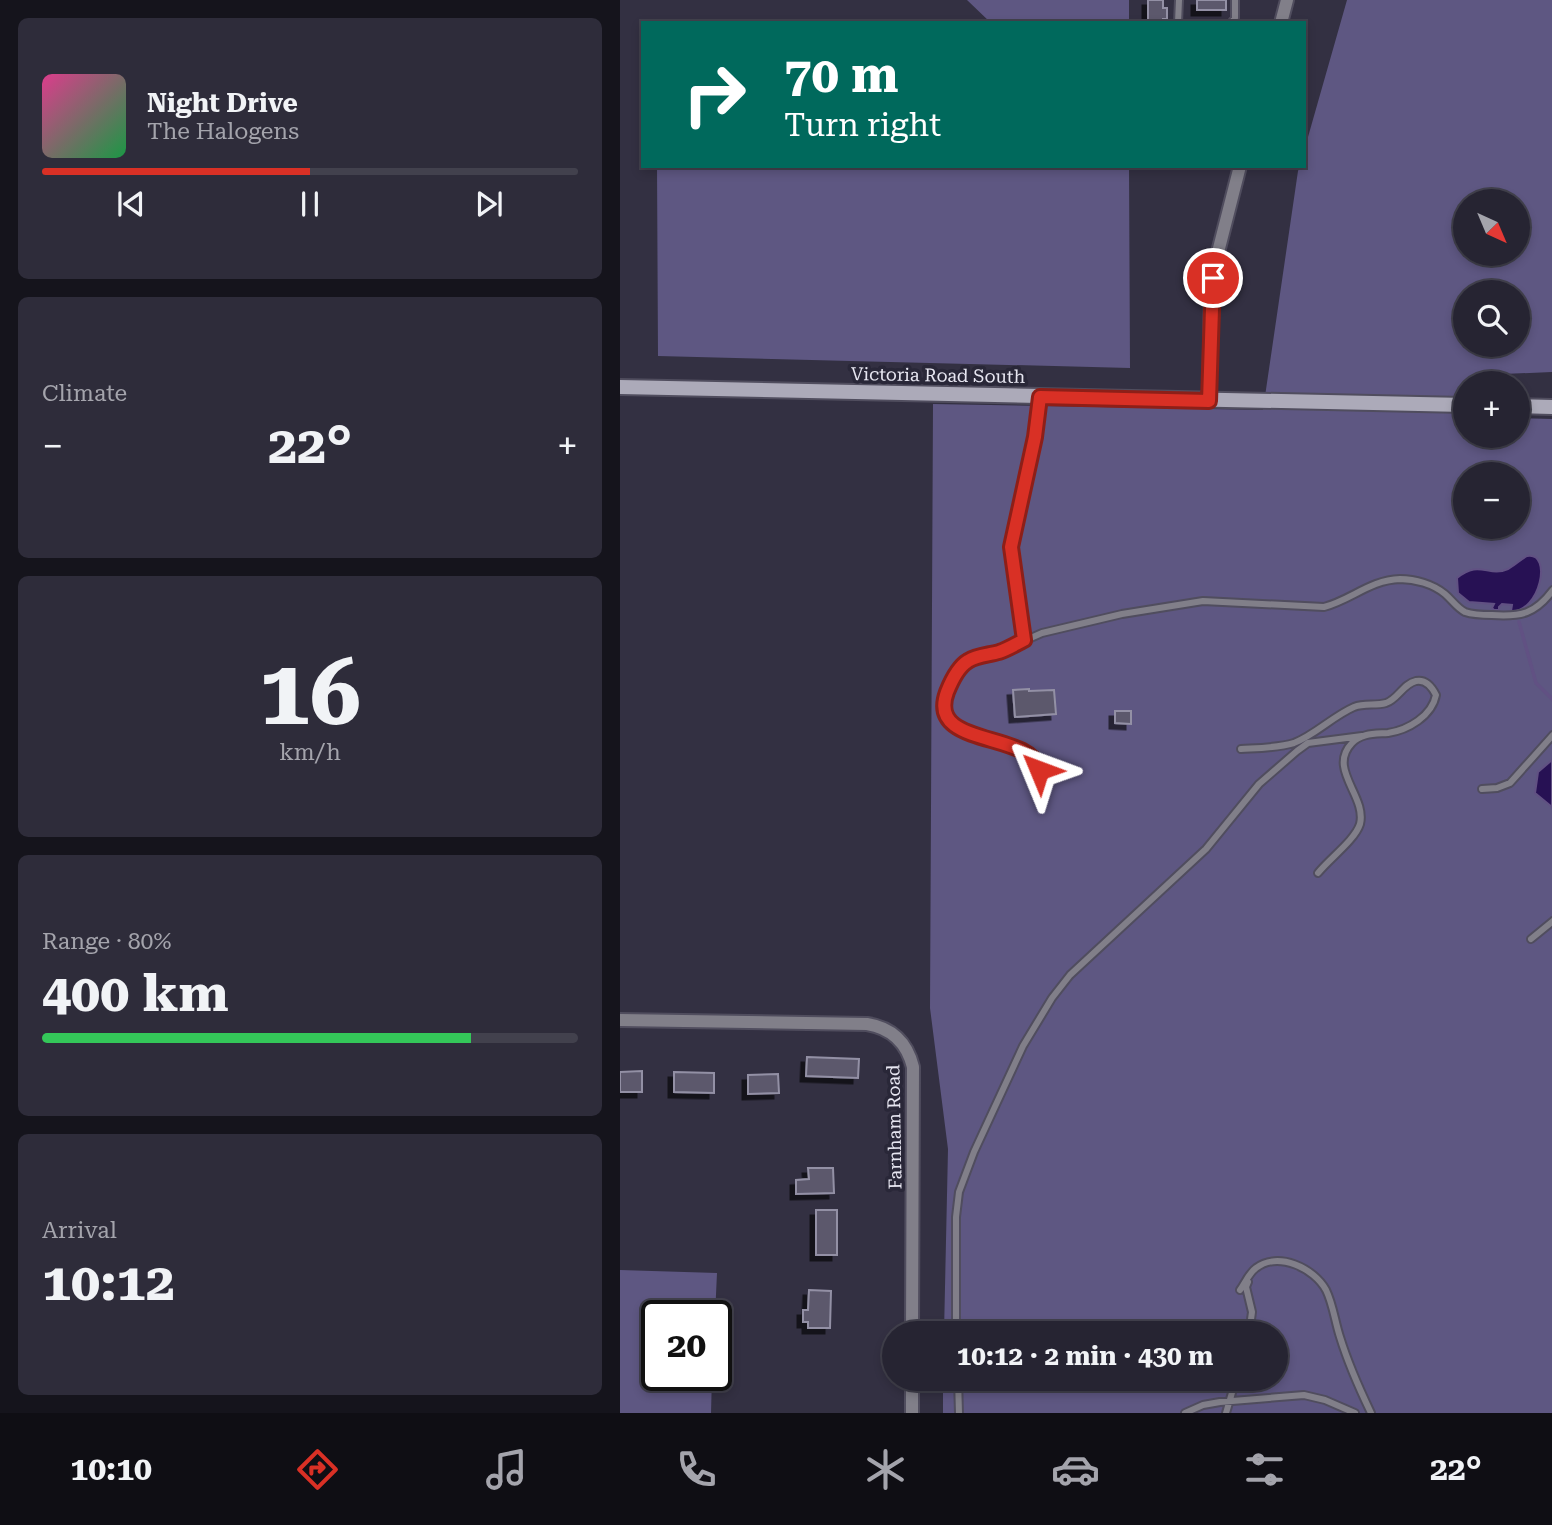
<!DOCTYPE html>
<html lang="en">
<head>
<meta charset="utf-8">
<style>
  :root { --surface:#262432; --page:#2e2c3a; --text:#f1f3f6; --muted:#a4a4ac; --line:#42414d; --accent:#d93025 }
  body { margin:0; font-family:"Roboto Serif",serif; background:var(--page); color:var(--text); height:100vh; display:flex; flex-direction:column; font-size:26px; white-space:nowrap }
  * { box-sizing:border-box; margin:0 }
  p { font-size:23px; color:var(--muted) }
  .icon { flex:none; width:38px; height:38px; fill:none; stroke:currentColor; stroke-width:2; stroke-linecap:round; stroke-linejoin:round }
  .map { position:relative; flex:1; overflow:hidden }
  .panel { display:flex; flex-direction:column; gap:18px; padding:18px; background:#15141c; width:620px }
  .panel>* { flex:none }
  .top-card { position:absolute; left:21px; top:21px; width:665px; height:147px; border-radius:0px; box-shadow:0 4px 10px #0003,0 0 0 2px var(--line); background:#00695c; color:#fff; overflow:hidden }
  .needle { width:46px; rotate:136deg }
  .controls { position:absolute; left:833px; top:189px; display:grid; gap:14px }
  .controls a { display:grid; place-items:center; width:77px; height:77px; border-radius:50%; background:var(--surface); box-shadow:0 4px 10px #0003,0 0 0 2px var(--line); font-size:35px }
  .speed { position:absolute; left:21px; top:1300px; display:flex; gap:14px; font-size:35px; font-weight:700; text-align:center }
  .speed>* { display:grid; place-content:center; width:91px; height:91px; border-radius:50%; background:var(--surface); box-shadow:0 4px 10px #0003,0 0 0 2px var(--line); line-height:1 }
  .speed .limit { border:4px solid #111; border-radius:10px; background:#fff; color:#111 }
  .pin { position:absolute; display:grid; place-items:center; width:60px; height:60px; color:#fff; margin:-30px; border:4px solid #fff; border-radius:50%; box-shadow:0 2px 7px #0007 }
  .me { position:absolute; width:77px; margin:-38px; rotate:314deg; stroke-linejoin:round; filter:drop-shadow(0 0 5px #0008) }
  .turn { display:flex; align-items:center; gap:24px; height:147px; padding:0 28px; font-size:32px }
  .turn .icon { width:91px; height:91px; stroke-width:2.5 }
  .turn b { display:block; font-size:49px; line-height:60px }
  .big { font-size:52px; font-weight:700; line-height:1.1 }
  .panel .tile { flex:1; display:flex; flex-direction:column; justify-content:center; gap:10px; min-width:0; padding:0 24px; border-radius:10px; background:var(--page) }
  .panel .dial { align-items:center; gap:0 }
  .dial b { font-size:91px; line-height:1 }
  .song { display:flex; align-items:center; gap:21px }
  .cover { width:84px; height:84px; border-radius:10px; background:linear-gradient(135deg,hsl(330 70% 55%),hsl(140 70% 35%)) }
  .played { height:7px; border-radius:4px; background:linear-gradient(90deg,var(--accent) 50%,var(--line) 50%) }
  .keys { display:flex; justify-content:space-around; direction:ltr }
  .heat { display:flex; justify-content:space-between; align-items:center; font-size:38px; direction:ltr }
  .charge { height:10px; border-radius:5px; background:linear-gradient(90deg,#34c759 80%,var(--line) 0) }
  .trip { position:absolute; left:262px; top:1321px; width:406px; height:70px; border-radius:35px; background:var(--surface); box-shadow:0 4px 10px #0003,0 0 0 2px var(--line); font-weight:700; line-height:70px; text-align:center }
  .dock { display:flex; height:112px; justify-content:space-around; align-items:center; background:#0f0e14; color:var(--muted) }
  .dock .icon { width:49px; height:49px }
  .dock .current { color:var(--accent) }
  .dock b { font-size:32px; color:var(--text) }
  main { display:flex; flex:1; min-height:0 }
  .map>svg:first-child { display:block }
  .green { fill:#5e5782; fill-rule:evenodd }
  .water { fill:#271154; stroke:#615183; stroke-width:2 }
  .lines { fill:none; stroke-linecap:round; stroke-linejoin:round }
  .stream { stroke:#615183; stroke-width:3.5 }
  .building { fill:#5b586c; stroke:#9390a5; stroke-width:2; filter:url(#shadow) }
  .service-casing { stroke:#504d5e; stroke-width:10 }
  .minor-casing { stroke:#504d5e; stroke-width:16 }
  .secondary-casing { stroke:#504d5e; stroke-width:18 }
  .service { stroke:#817f89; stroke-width:6 }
  .minor { stroke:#817f89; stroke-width:12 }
  .secondary { stroke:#acaab9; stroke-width:14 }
  .route-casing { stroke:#8d1f18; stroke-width:18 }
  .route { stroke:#d93025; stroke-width:12 }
  .labels { text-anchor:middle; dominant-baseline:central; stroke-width:7; stroke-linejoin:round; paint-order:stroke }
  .street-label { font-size:18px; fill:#e7e6f1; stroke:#292738 }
</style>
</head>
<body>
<main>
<section class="panel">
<div class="tile">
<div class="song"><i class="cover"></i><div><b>Night Drive</b><p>The Halogens</p></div></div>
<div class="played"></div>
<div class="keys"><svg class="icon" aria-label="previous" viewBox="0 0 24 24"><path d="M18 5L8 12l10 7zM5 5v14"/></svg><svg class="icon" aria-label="pause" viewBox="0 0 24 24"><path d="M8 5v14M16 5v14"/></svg><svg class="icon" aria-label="next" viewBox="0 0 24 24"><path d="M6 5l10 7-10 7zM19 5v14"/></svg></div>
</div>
<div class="tile"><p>Climate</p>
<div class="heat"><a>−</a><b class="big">22°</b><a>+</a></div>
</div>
<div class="tile dial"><b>16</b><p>km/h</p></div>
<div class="tile"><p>Range · 80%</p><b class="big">400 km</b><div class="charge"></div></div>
<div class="tile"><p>Arrival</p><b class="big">10:12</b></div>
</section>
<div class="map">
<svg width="933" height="1413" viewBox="0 0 933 1413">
  <defs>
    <filter id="shadow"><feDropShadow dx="-5.5" dy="5.5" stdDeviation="0" flood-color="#0009"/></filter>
  </defs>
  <rect width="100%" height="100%" fill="#333042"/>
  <!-- green -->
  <path class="green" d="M347,0H509V23H371Z
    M727,0H932V372L860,375L859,383H845V436H898V418L932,419V1413H323V1379H656V1334L324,1333L328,1149L310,1008L313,404L643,410L678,171L680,166H684V151ZM845,201H898V254H845ZM845,292H898V345H845ZM845,474H898V527H845Z
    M37,166H509L510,368L38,356Z
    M0,1270L97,1273L95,1316H37V1376H92L91,1413H0Z"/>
  <!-- water -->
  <path class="water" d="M907,556C933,551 920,613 891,611L892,605L882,604L879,607V610H874L872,608L874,604L849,602L838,593L837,578C860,559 868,578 888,569C894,566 900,560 907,556Z
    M932,760V807L915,793L918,772Z"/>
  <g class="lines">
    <!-- stream -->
    <path class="stream" d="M899,622L916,683L933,700"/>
  </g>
  <!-- building -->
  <path class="building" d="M528,0H543V8H547V19H543V23H528Z
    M577,0H606V10H577Z
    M409,689V691L434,690L436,714L395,717L393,690Z
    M495,711H511V724L495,723Z
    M187,1057L239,1059L238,1078L186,1076Z
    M22,1071V1092H0V1072Z
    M54,1072L94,1073V1093L54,1092Z
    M158,1074L159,1093L128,1094V1075Z
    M188,1168H213L214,1193L176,1194V1180L189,1179Z
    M196,1210H217V1255H196Z
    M189,1290L211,1291L210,1328H188V1322H183V1310H188Z"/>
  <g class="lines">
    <!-- service casing -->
    <g class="service-casing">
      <path id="service" d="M558,23L559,0
        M611,23L615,18V0
        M404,640L391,547L415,437L420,398
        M621,749C638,748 657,748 674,743C695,735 713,716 734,707C745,703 755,706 766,703C778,699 783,684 796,681C806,679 812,687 816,695C812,716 788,730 768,733C755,734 741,733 732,743C707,769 747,796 740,824C735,840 709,859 698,873
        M421,788L418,764L406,752L353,735L342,729L327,716L323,708L325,697L334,679L347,662L381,651L422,633L502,614L583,601L704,607C731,600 750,580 780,579C795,579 813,584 825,594C832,600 837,608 845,612C854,615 863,615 872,615C901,617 915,614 933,590
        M862,789L877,788L890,783L933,735
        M911,939L933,921
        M628,1282L626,1287L632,1312L629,1334
        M620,1290C625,1283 629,1273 636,1268C658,1251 694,1268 706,1290C713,1304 715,1322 720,1337C728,1363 739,1388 751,1413
        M336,1334V1217L339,1192L354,1152L403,1046L432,998L450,975L586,849L639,784L677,751L688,743L742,736
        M338,1379L339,1413
        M565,1413L583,1405L600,1402L684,1395L705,1400L735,1413
        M606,1413L616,1379"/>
    </g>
    <!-- minor casing -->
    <g class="minor-casing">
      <path id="minor" d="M661,23L667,0
        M589,401L591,292L595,264L620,166
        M0,1020L247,1024C272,1028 287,1043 293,1067L292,1334
        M292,1413V1379"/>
    </g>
    <!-- secondary casing -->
    <g class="secondary-casing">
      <path id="secondary" d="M0,387L845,405
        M898,406L933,407"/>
    </g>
    <!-- service -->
    <use href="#service" class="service"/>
    <!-- minor -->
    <use href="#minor" class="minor"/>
    <!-- secondary -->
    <use href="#secondary" class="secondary"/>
  </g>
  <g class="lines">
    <!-- route casing -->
    <g class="route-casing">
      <path id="route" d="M419,770C411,730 306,749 327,692C331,682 338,667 348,661C357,655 369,655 379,652C388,649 396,644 404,640L391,547L415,437L420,397L589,401L593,278"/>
    </g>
    <!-- route -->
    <use href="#route" class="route"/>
  </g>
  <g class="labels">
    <!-- street labels -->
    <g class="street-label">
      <text transform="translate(318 375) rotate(1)">Victoria Road South</text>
      <text transform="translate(274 1127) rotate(-91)">Farnham Road</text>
    </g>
  </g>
</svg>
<div class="controls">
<a><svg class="needle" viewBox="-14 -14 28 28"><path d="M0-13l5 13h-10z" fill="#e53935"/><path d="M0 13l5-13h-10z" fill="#a4a4ac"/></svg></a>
<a><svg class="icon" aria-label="search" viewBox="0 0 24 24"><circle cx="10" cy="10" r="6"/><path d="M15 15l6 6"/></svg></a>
<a>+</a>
<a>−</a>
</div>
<div class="speed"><div class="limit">20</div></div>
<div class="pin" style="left:593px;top:278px;background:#d93025"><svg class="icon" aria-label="arrive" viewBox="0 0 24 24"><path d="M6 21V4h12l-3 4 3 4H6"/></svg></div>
<svg class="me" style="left:419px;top:770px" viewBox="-20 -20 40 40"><path d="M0-17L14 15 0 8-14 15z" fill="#d93025" stroke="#fff" stroke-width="4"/></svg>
<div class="trip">10:12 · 2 min · 430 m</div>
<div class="top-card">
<div class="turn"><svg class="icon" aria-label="right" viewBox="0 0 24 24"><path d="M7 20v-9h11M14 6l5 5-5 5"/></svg><div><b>70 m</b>Turn right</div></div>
</div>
</div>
</main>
<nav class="dock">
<b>10:10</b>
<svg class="icon current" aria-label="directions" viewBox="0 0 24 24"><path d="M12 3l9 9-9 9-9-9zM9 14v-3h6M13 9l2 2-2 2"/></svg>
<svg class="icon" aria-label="music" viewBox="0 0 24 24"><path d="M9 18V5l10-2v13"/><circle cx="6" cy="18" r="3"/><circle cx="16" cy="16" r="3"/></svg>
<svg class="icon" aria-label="phone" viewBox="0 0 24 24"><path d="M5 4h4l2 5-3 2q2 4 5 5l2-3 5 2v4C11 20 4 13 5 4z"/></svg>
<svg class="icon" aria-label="climate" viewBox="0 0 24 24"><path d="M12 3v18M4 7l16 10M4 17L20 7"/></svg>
<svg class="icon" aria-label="car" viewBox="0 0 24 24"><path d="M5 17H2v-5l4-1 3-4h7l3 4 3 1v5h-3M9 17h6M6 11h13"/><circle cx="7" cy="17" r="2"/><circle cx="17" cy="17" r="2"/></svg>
<svg class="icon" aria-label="filters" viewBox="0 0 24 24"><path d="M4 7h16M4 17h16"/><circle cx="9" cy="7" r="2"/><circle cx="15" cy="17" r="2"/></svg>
<b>22°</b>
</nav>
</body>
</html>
